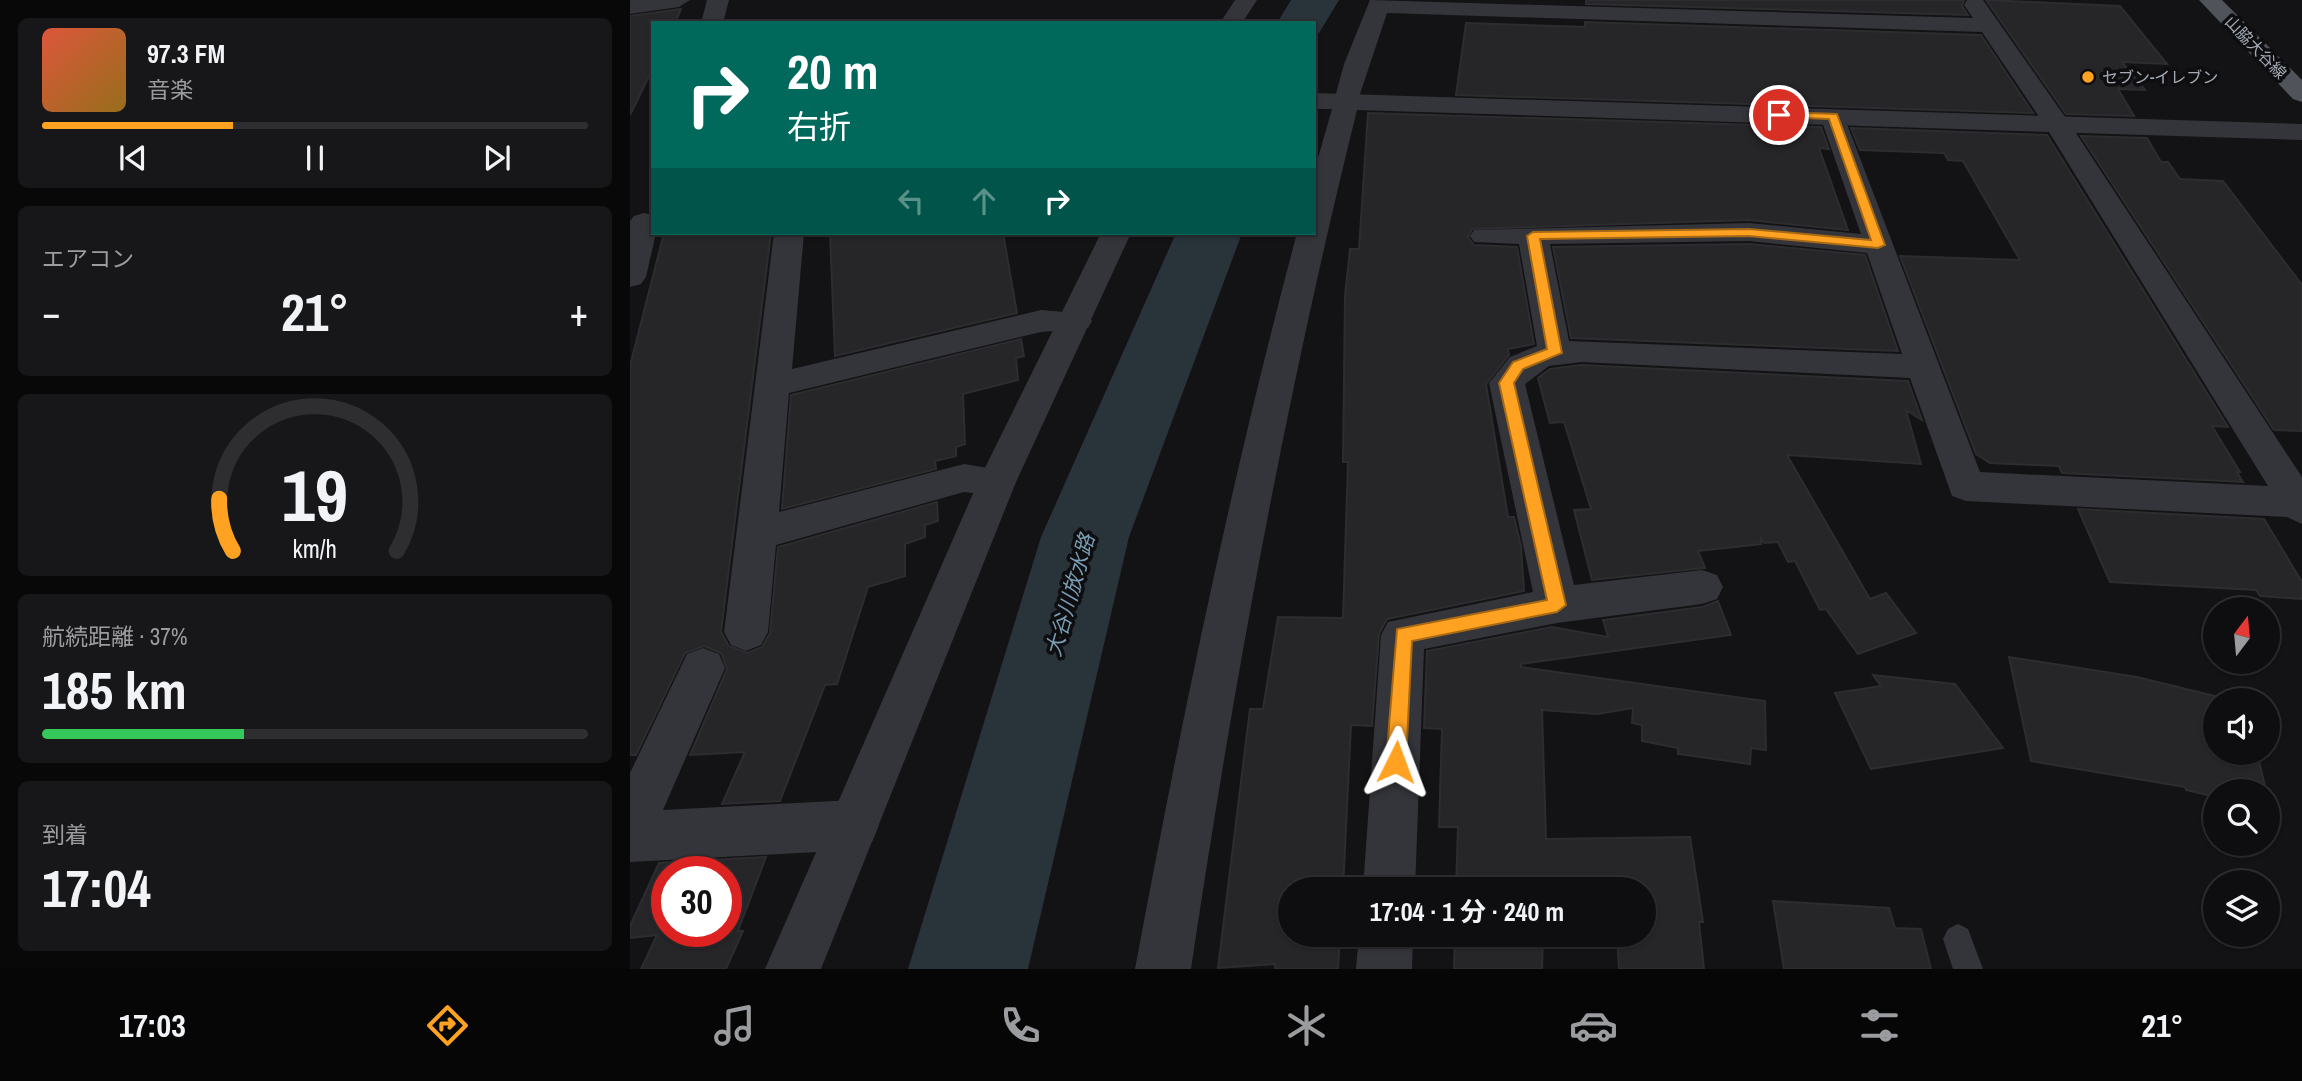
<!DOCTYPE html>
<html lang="ja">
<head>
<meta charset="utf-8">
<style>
  :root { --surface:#0e0e10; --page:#171719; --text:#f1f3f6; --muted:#9b9c9f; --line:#2e2e30; --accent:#ffa221 }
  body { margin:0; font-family:"Archivo Narrow","Noto Sans JP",sans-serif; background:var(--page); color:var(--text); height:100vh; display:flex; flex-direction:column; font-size:26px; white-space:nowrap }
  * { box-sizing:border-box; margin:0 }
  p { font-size:23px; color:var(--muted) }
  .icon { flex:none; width:38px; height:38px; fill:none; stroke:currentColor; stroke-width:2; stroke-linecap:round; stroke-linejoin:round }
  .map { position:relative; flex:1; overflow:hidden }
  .details { display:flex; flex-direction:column; gap:18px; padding:18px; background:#080809; width:630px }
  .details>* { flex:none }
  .hud { position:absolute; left:21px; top:21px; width:665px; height:214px; border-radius:0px; box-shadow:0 2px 5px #0004,0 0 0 2px var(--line); background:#00695c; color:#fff; overflow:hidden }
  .needle { width:46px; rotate:16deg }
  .tools { position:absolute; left:1573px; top:597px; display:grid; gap:14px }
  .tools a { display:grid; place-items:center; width:77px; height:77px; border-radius:50%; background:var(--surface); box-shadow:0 2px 5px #0004,0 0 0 2px var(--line); font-size:35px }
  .speed { position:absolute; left:21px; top:856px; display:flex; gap:14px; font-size:35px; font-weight:700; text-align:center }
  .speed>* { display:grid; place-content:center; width:91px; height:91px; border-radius:50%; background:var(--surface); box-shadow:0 2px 5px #0004,0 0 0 2px var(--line); line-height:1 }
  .speed .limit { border:10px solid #d22; background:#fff; color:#111 }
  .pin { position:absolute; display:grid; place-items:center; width:60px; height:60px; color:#fff; margin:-30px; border:4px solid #fff; border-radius:50%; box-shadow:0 2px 7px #0007 }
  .me { position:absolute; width:77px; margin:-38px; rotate:3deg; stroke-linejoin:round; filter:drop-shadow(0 0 5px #0008) }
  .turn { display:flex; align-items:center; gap:24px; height:147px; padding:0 21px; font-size:32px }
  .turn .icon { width:91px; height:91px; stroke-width:2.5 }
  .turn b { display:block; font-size:49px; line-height:60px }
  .lanes { display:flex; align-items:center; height:66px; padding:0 21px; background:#0003; justify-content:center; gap:35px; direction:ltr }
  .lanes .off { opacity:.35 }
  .big { font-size:52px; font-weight:700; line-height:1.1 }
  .details .tile { flex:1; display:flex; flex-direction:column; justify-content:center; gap:10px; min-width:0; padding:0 24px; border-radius:10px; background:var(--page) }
  .details .dial { align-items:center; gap:0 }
  .dial svg { height:182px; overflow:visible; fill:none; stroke:var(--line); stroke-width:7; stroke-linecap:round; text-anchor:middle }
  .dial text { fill:var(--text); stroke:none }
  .song { display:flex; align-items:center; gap:21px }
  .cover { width:84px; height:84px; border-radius:10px; background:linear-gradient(135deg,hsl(10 70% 55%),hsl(40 70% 35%)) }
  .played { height:7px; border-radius:4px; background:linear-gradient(90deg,var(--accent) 35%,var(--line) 35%) }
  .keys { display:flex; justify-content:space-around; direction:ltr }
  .heat { display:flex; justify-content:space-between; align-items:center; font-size:38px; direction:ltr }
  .charge { height:10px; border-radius:5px; background:linear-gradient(90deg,#34c759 37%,var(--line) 0) }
  .trip { position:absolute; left:648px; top:877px; width:378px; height:70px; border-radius:35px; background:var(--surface); box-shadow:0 2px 5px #0004,0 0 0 2px var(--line); font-weight:700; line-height:70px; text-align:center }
  .menu { display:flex; height:112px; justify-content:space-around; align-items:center; background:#060606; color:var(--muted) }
  .menu .icon { width:49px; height:49px }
  .menu .active { color:var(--accent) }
  .menu b { font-size:32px; color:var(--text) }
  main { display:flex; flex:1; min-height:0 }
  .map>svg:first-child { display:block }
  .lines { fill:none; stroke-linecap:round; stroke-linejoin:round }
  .river { fill:#28333a; fill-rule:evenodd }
  .building { fill:#262629; stroke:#2d2d31; stroke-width:2; fill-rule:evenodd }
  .service { fill:#34353a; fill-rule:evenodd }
  .minor { fill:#34353a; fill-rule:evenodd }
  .tertiary { fill:#34353a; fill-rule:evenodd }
  .primary { fill:#505359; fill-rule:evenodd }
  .route { fill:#ffa221; stroke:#a66915; stroke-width:2 }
  .poi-dot { fill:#ffa221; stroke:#0e0e10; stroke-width:2.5 }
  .labels { text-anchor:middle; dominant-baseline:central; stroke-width:7; stroke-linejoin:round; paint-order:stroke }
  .far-street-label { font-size:16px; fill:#a4abb6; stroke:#0e0e10 }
  .far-poi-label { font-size:16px; fill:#a4abb6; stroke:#0e0e10; text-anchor:start }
  .water-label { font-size:21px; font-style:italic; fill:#789db4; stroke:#0e0e10 }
</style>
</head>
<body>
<main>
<section class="details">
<div class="tile">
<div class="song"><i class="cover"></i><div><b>97.3 FM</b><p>音楽</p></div></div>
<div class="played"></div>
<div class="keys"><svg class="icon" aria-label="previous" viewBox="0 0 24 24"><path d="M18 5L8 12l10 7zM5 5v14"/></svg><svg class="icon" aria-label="pause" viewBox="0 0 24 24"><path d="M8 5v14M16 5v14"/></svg><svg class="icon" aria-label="next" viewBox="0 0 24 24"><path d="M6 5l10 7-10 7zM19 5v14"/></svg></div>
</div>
<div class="tile"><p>エアコン</p>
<div class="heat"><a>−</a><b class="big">21°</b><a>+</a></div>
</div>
<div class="tile dial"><svg viewBox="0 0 100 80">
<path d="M14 69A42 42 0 1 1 86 69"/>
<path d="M14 69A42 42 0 0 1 8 46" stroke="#ffa221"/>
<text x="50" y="56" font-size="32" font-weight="700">19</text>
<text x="50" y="72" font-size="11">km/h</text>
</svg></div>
<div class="tile"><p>航続距離 · 37%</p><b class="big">185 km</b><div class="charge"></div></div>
<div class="tile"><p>到着</p><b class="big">17:04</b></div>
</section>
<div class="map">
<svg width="1672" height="969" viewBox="0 0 1672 969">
  <rect width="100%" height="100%" fill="#131315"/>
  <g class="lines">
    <!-- river -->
    <path class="river" d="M661,0H709L689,33L684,35V23H647Z
      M546,233H612L499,537L398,969H278L411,537Z"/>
  </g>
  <!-- building -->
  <path class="building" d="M956,0H1334L1332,6L1338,15L956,4Z
    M1356,0L1490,6L1537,64L1492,62L1515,90L1488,89L1504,116L1436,114Z
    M51,9L45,23H23V68L0,115V16Z
    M955,22L1351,35L1403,113L826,95L836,23L955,27Z
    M738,113L1191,127L1199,149L1189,148L1218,230L1119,220L842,229L838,237L844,245L887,247L904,344L878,349L879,355L856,384L878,517H884L891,546L894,591L757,619L749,634L742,726L721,725L713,889H660V934H710L708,969H645V964L588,968L620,709H633L648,617L713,618L718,462H713L715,296L720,249H729Z
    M1221,128L1417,135L1598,427L1582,426L1610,472H1607L1613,482L1432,473L1429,466L1360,463L1346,454L1270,256L1390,260L1333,161L1318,160L1314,153L1230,150Z
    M1451,136L1517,138L1531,162H1538L1550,179L1593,181L1672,285V431L1644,430Z
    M34,233H141L91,632L99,646L117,653L132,647L140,633L148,547L307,502L308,521L295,525V537L275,544V576L238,587L207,684L195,685L150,801L92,804L115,752L60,755L97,669L91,653L74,646L55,653L6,755H0V366Z
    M200,233H373L387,313L205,356Z
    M1119,244L1235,255L1268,351L941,338L923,247Z
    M391,339L394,356L386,358L388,380L333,394L335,444L326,447V456L305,461L306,469L152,509L161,395Z
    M951,365L1278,381L1292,420L1276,410L1291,464L1157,455L1240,599L1256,593L1286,633L1228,654L1196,609L1190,610L1165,561L1158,562L1148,542L1134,543L1131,538V544L1068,551L1075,568L962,580L944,510L961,509L934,422L920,423L908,378L920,369Z
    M1448,509L1634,519L1672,582V599L1630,596L1626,590L1480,582Z
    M1088,601L1101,635L891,664V667L1135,701L1136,750L1121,748L1120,764L1048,754V748L1012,741V725L1002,723L1003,708L967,714L912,710L916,839L1060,837L1073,922H1069L1074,969H989L987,934H1013V889H826L828,827H809L812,729L794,728L797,651L922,627L978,637L973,620L1072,607Z
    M1379,657L1507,677L1601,700H1586V752H1627L1636,791H1586V797L1556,790L1555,787L1401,761Z
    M1243,675L1325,684L1373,748L1241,769L1205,693L1251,686Z
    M136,857L108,931H113L96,969H11L27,935L0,938V926L29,863ZM37,872H96V931H37Z
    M1143,901L1259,908L1265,928L1291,929L1301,969H1154Z
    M825,934H913L912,969H824Z"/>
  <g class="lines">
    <!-- service -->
    <path class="service" d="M1328,924L1338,929L1353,969H1323L1313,939L1318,929Z"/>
    <!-- minor -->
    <path class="minor" d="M0,0H60L49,7L0,14Z
      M77,0H99L93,23H71Z
      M740,0L1343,18L1334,5L1337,0H1353L1440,124L1672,477V524L1657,517L1336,501L1322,496L1280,378L951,362L919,366L895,384L944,585L1072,570L1087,575L1093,587L1087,599L1072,604L927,623L794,649L785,889H733L751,635L758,622L903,592L859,383L880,357L907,346L889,244L844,242L840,236L844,230L1119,223L1231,234L1190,116L1194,111H1212L1350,472L1638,486L1414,124L1352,32L757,13L726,106H708L704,101L714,64ZM1119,241L1237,253L1272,354L939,341L920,244Z
      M14,213L23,215V233H26L16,277L11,284L0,287V221L4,216Z
      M144,233H174L162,369L411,310L458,314L462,321L458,328L411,332L159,393L149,512L334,464L381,472L386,482L381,492L367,496L334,492L146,545L138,632L131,645L116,651L101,645L94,632Z
      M73,648L89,654L95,668L33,810L224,800L242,808L249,825L242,842L224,850L0,862V773L57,654Z
      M729,934H783L782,969H726Z"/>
    <!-- tertiary -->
    <path class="tertiary" d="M605,0H627L612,23H590Z
      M684,93L1672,124V140L727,110C657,392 604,680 561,969H505C551,722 602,476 667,233H684V172L702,109H684Z
      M471,233H501L386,482L191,969H135L348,482Z"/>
    <!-- primary -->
    <path class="primary" d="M1569,0H1592L1672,80V102L1663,99Z"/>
  </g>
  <!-- route -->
  <path class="route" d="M1149,112L1207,114L1255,245L1248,248L1119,236L910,239L932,353L893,369L884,383L936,605L927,612L782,641L776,762L773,769L766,771L759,769L756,762L767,629L917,600L869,383L883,362L917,349L897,236L903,232L1119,229L1241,240L1199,119L1145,117L1143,115Z"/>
  <!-- markers -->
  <circle class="poi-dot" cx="1458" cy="77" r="7"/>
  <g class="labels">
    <!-- far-street labels -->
    <g class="far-street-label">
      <text transform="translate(1626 47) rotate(46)">山脇大谷線</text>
    </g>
    <!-- far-poi labels -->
    <g class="far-poi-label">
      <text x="1472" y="77">セブン-イレブン</text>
    </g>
    <!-- water labels -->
    <g class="water-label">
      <text transform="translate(440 595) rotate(-74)">大谷川放水路</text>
    </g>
  </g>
</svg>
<div class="tools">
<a><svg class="needle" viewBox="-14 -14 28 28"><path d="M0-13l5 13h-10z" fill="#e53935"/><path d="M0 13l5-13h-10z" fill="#9b9c9f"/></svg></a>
<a><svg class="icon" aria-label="sound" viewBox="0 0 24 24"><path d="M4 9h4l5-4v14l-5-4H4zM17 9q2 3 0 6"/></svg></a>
<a><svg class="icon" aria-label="search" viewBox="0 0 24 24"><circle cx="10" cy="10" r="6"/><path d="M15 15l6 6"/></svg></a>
<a><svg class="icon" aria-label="layers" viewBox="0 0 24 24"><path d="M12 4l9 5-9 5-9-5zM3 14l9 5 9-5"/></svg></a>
</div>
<div class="speed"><div class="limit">30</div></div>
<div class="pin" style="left:1149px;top:115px;background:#d93025"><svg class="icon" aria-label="arrive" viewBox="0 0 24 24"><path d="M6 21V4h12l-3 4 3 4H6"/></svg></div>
<svg class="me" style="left:766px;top:762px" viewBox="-20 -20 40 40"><path d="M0-17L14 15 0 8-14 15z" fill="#ffa221" stroke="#fff" stroke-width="4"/></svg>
<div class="trip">17:04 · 1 分 · 240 m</div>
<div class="hud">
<div class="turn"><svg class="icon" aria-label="right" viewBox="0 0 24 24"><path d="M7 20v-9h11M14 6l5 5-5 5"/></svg><div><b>20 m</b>右折</div></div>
<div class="lanes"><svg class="icon off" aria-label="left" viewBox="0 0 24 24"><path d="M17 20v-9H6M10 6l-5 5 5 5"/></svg><svg class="icon off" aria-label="ahead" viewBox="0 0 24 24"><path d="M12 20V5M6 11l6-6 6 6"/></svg><svg class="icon" aria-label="right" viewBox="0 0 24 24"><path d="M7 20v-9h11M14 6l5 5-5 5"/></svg></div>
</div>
</div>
</main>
<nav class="menu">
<b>17:03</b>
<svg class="icon active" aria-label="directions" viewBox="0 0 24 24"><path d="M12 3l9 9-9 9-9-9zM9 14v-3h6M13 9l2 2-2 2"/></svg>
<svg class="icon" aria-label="music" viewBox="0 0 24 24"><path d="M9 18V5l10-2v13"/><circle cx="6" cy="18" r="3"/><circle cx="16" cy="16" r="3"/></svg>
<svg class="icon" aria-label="phone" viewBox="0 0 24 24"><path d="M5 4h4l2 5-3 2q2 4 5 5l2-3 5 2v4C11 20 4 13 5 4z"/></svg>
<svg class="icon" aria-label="climate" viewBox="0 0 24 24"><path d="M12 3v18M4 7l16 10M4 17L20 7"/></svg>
<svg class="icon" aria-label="car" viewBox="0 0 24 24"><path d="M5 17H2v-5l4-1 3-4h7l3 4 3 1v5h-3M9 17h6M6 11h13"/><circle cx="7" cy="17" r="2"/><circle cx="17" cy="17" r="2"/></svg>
<svg class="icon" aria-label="filters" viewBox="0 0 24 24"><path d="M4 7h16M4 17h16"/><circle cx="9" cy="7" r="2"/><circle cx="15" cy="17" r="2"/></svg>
<b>21°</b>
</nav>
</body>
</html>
